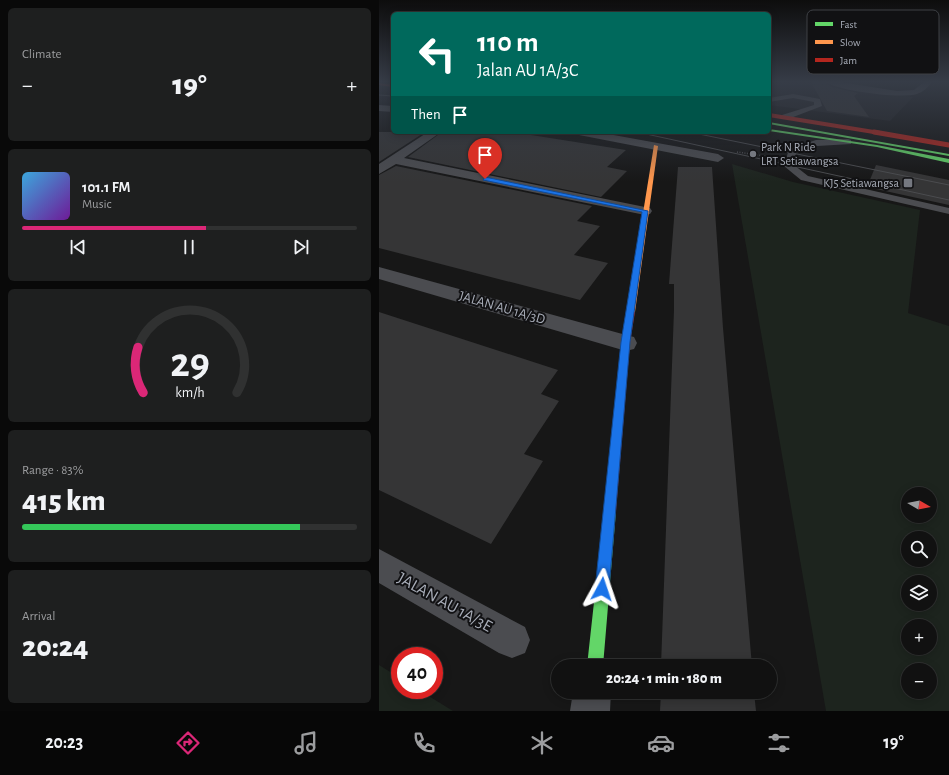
<!DOCTYPE html>
<html lang="en">
<head>
<meta charset="utf-8">
<style>
  :root { --surface:#111; --page:#1e1f1f; --text:#f1f3f6; --muted:#9c9d9f; --line:#303131; --accent:#db2777 }
  body { margin:0; font-family:"Alegreya Sans",sans-serif; background:var(--page); color:var(--text); height:100vh; display:flex; flex-direction:column; font-size:15px; white-space:nowrap }
  * { box-sizing:border-box; margin:0 }
  p { font-size:13px; color:var(--muted) }
  .icon { flex:none; width:22px; height:22px; fill:none; stroke:currentColor; stroke-width:2; stroke-linecap:round; stroke-linejoin:round }
  .map { position:relative; flex:1; overflow:hidden }
  .sheet { display:flex; flex-direction:column; gap:8px; padding:8px; background:#090909; width:379px }
  .sheet>* { flex:none }
  .banner { position:absolute; left:12px; top:12px; width:380px; height:122px; border-radius:6px; box-shadow:0 2px 10px #0003,0 0 0 1px var(--line); background:#00695c; color:#fff; overflow:hidden }
  .needle { width:26px; rotate:99deg }
  .buttons { position:absolute; left:522px; top:487px; display:grid; gap:8px }
  .buttons a { display:grid; place-items:center; width:36px; height:36px; border-radius:50%; background:var(--surface); box-shadow:0 2px 10px #0003,0 0 0 1px var(--line); font-size:20px }
  .speed { position:absolute; left:12px; top:647px; display:flex; gap:8px; font-size:20px; font-weight:700; text-align:center }
  .speed>* { display:grid; place-content:center; width:52px; height:52px; border-radius:50%; background:var(--surface); box-shadow:0 2px 10px #0003,0 0 0 1px var(--line); line-height:1 }
  .speed .limit { border:6px solid #d22; background:#fff; color:#111 }
  .pin { position:absolute; display:grid; place-items:center; width:34px; height:34px; color:#fff; margin:-41px -17px; border-radius:50% 50% 50% 0; rotate:-45deg; box-shadow:0 0 4px #0007 }
  .pin .icon { rotate:45deg }
  .me { position:absolute; width:44px; margin:-22px; rotate:5deg; stroke-linejoin:round; filter:drop-shadow(0 0 3px #0008) }
  .turn { display:flex; align-items:center; gap:14px; height:84px; padding:0 20px; font-size:18px }
  .turn .icon { width:52px; height:52px; stroke-width:2.5 }
  .turn b { display:block; font-size:28px; line-height:34px }
  .then { display:flex; align-items:center; height:38px; padding:0 20px; background:#0003; gap:8px; font-size:15px }
  .big { font-size:30px; font-weight:800; line-height:1.1 }
  .sheet .tile { flex:1; display:flex; flex-direction:column; justify-content:center; gap:6px; min-width:0; padding:0 14px; border-radius:6px; background:var(--page) }
  .sheet .dial { align-items:center; gap:0 }
  .dial svg { height:104px; overflow:visible; fill:none; stroke:var(--line); stroke-width:7; stroke-linecap:round; text-anchor:middle }
  .dial text { fill:var(--text); stroke:none }
  .song { display:flex; align-items:center; gap:12px }
  .cover { width:48px; height:48px; border-radius:6px; background:linear-gradient(135deg,hsl(200 70% 55%),hsl(280 70% 35%)) }
  .played { height:4px; border-radius:2px; background:linear-gradient(90deg,var(--accent) 55%,var(--line) 55%) }
  .keys { display:flex; justify-content:space-around; direction:ltr }
  .heat { display:flex; justify-content:space-between; align-items:center; font-size:22px; direction:ltr }
  .charge { height:6px; border-radius:3px; background:linear-gradient(90deg,#34c759 83%,var(--line) 0) }
  .trip { position:absolute; left:172px; top:659px; width:226px; height:40px; border-radius:20px; background:var(--surface); box-shadow:0 2px 10px #0003,0 0 0 1px var(--line); font-weight:800; line-height:40px; text-align:center }
  .tab-bar { display:flex; height:64px; justify-content:space-around; align-items:center; background:#070707; color:var(--muted) }
  .tab-bar .icon { width:28px; height:28px }
  .tab-bar .active { color:var(--accent) }
  .tab-bar b { font-size:18px; color:var(--text) }
  main { display:flex; flex:1; min-height:0 }
  .map>svg:first-child { display:block }
  .built { fill:#212123 }
  .green { fill:#1d241e; fill-rule:evenodd }
  .building { fill:#353536 }
  .lines { fill:none; stroke-linecap:round; stroke-linejoin:round }
  .path { stroke:#4d4e52; stroke-width:1.5; stroke-dasharray:1 1.5; stroke-linecap:butt }
  .lane { fill:#4b4c50; fill-rule:evenodd }
  .street { fill:#4b4c50; fill-rule:evenodd }
  .fast { fill:#63d668; fill-rule:evenodd }
  .slow { fill:#ff974d; fill-rule:evenodd }
  .jam { fill:#b3261e; fill-rule:evenodd }
  .tram { stroke:#4b4c4f; stroke-width:1 }
  .jam-bridge-far1 { stroke:#b3261e; stroke-width:4 }
  .jam-bridge { stroke:#b3261e; stroke-width:5 }
  .route { fill:#1a73e8; stroke:#114b97 }
  .poi-dot { fill:#757880; stroke:#111113; stroke-width:1.5 }
  .labels { text-anchor:middle; dominant-baseline:central; stroke-width:4; stroke-linejoin:round; paint-order:stroke }
  .far-poi-label { font-size:12px; fill:#a8adb8; stroke:#111113; text-anchor:start }
  .street-label { font-size:14px; fill:#a8adb8; stroke:#111113 }
  .near-street-label { font-size:17px; fill:#a8adb8; stroke:#111113 }
  .key { fill:#111113; stroke:#3e4045; stroke-width:1 }
  .key-label { font-size:11px; fill:#a8adb8 }
</style>
</head>
<body>
<main>
<section class="sheet">
<div class="tile"><p>Climate</p>
<div class="heat"><a>−</a><b class="big">19°</b><a>+</a></div>
</div>
<div class="tile">
<div class="song"><i class="cover"></i><div><b>101.1 FM</b><p>Music</p></div></div>
<div class="played"></div>
<div class="keys"><svg class="icon" aria-label="previous" viewBox="0 0 24 24"><path d="M18 5L8 12l10 7zM5 5v14"/></svg><svg class="icon" aria-label="pause" viewBox="0 0 24 24"><path d="M8 5v14M16 5v14"/></svg><svg class="icon" aria-label="next" viewBox="0 0 24 24"><path d="M6 5l10 7-10 7zM19 5v14"/></svg></div>
</div>
<div class="tile dial"><svg viewBox="0 0 100 80">
<path d="M14 69A42 42 0 1 1 86 69"/>
<path d="M14 69A42 42 0 0 1 10 34" stroke="#db2777"/>
<text x="50" y="56" font-size="32" font-weight="700">29</text>
<text x="50" y="72" font-size="11">km/h</text>
</svg></div>
<div class="tile"><p>Range · 83%</p><b class="big">415 km</b><div class="charge"></div></div>
<div class="tile"><p>Arrival</p><b class="big">20:24</b></div>
</section>
<div class="map">
<svg width="570" height="711" viewBox="0 0 570 711">
  <rect width="100%" height="100%" fill="#171717"/>
  <!-- built -->
  <path class="built" d="M390,82H427L534,97L511,121L390,105Z"/>
  <!-- green -->
  <path class="green" d="M353,164L414,182L541,210L529,313L570,326V711H447ZM529,494H551V516H529ZM529,538H551V560H529ZM529,582H551V604H529ZM529,626H551V648H529ZM529,670H551V692H529Z
    M0,665L21,678V690H40L74,711H0Z"/>
  <!-- building -->
  <path class="building" d="M432,82H445L453,87L479,93L475,96L490,117L448,111Z
    M0,132H46L0,162Z
    M63,132H133L247,150L228,167L248,171L222,197L29,157Z
    M497,165L570,180V205L488,187Z
    M17,166L213,206L198,221L221,226L195,255L229,263L201,300L0,248V175Z
    M299,167H333L344,328L373,666H282L295,310V284H290Z
    M0,312L179,370L162,394L180,401L145,454L164,461L112,544L0,490Z
    M282,692H375L377,711H281Z"/>
  <g class="lines">
    <!-- path -->
    <path class="path" d="M358,152L393,157"/>
    <!-- lane -->
    <path class="lane" d="M446,82H461L518,91L535,90L545,82H553C549,87 544,92 538,94C521,99 461,91 446,82Z
      M414,94L441,99L443,106L409,119H403V115L435,105V102L414,98L390,102V98Z
      M469,139L472,140V144L438,146L417,153L415,165L429,176L570,208V214L422,180L405,166L410,149L437,140Z"/>
    <!-- street -->
    <path class="street" d="M0,105L14,106V112L0,111Z
      M49,132H62L25,158L266,207L271,208L273,211L271,214L266,215L17,164L0,174V164Z
      M194,132H218L339,154L345,158L339,162L200,135Z
      M0,267L247,335L255,337L258,343L255,349L247,351L0,279Z
      M0,549L146,627L151,640L146,653L133,658L120,653L0,583Z
      M194,692H232L231,711H191Z"/>
    <!-- fast -->
    <path class="fast" d="M390,122L570,154V156L390,124Z
      M390,129L498,145L570,159V163L498,147L390,131Z
      M231,505L235,507L237,511L224,666H208L225,511L227,507Z"/>
    <!-- slow -->
    <path class="slow" d="M275,145L279,146L256,312L252,315L248,312Z"/>
    <!-- jam -->
    <path class="jam" d="M0,83L14,85V87L0,85Z
      M252,309L256,312L251,343L237,511L235,515L231,517L227,515L225,511L243,343L248,312Z"/>
    <!-- tram -->
    <path class="tram" d="M0,95L14,96
      M258,132L570,200
      M310,132L570,185"/>
    <!-- jam-bridge-far1 -->
    <path class="jam-bridge-far1" d="M390,115L501,133"/>
    <!-- jam-bridge -->
    <path class="jam-bridge" d="M495,132L570,145"/>
  </g>
  <!-- sky -->
  <linearGradient id="sky" x2="0" y2="1"><stop stop-color="#0d0d0d"/><stop offset="0.45" stop-color="#363c47"/><stop offset="1" stop-color="#363c47" stop-opacity="0"/></linearGradient>
  <rect width="570" height="182" fill="url(#sky)"/>
  <!-- route -->
  <path class="route" d="M106,177L269,211L251,342L230,589L228,594L223,596L218,594L216,589L242,342L263,212L104,180Z"/>
  <!-- markers -->
  <g class="poi-dot">
    <circle cx="374" cy="154" r="4"/>
    <rect x="524" y="178" width="10" height="10" rx="2"/>
  </g>
  <g class="labels">
    <!-- far-poi labels -->
    <g class="far-poi-label">
      <text x="382" y="147">Park N Ride<tspan x="382" dy="14">LRT Setiawangsa</tspan></text>
      <text x="520" y="183" text-anchor="end">KJ5 Setiawangsa</text>
    </g>
    <!-- street labels -->
    <g class="street-label">
      <text transform="translate(123 308) rotate(16)">JALAN AU 1A/3D</text>
    </g>
    <!-- near-street labels -->
    <g class="near-street-label">
      <text transform="translate(66 602) rotate(29)">JALAN AU 1A/3E</text>
    </g>
  </g>
  <!-- legend -->
  <rect x="428" y="10" width="132" height="64" rx="6" class="key"/>
  <rect x="436" y="22" width="18" height="4" fill="#63d668"/>
  <rect x="436" y="40" width="18" height="4" fill="#ff974d"/>
  <rect x="436" y="58" width="18" height="4" fill="#b3261e"/>
  <g class="key-label">
    <text x="461" y="28">Fast</text>
    <text x="461" y="46">Slow</text>
    <text x="461" y="64">Jam</text>
  </g>
</svg>
<div class="buttons">
<a><svg class="needle" viewBox="-14 -14 28 28"><path d="M0-13l5 13h-10z" fill="#e53935"/><path d="M0 13l5-13h-10z" fill="#9c9d9f"/></svg></a>
<a><svg class="icon" aria-label="search" viewBox="0 0 24 24"><circle cx="10" cy="10" r="6"/><path d="M15 15l6 6"/></svg></a>
<a><svg class="icon" aria-label="layers" viewBox="0 0 24 24"><path d="M12 4l9 5-9 5-9-5zM3 14l9 5 9-5"/></svg></a>
<a>+</a>
<a>−</a>
</div>
<div class="speed"><div class="limit">40</div></div>
<div class="pin" style="left:106px;top:179px;background:#d93025"><svg class="icon" aria-label="arrive" viewBox="0 0 24 24"><path d="M6 21V4h12l-3 4 3 4H6"/></svg></div>
<svg class="me" style="left:223px;top:589px" viewBox="-20 -20 40 40"><path d="M0-17L14 15 0 8-14 15z" fill="#1a73e8" stroke="#fff" stroke-width="4"/></svg>
<div class="trip">20:24 · 1 min · 180 m</div>
<div class="banner">
<div class="turn"><svg class="icon" aria-label="left" viewBox="0 0 24 24"><path d="M17 20v-9H6M10 6l-5 5 5 5"/></svg><div><b>110 m</b>Jalan AU 1A/3C</div></div>
<div class="then">Then<svg class="icon" aria-label="arrive" viewBox="0 0 24 24"><path d="M6 21V4h12l-3 4 3 4H6"/></svg></div>
</div>
</div>
</main>
<nav class="tab-bar">
<b>20:23</b>
<svg class="icon active" aria-label="directions" viewBox="0 0 24 24"><path d="M12 3l9 9-9 9-9-9zM9 14v-3h6M13 9l2 2-2 2"/></svg>
<svg class="icon" aria-label="music" viewBox="0 0 24 24"><path d="M9 18V5l10-2v13"/><circle cx="6" cy="18" r="3"/><circle cx="16" cy="16" r="3"/></svg>
<svg class="icon" aria-label="phone" viewBox="0 0 24 24"><path d="M5 4h4l2 5-3 2q2 4 5 5l2-3 5 2v4C11 20 4 13 5 4z"/></svg>
<svg class="icon" aria-label="climate" viewBox="0 0 24 24"><path d="M12 3v18M4 7l16 10M4 17L20 7"/></svg>
<svg class="icon" aria-label="car" viewBox="0 0 24 24"><path d="M5 17H2v-5l4-1 3-4h7l3 4 3 1v5h-3M9 17h6M6 11h13"/><circle cx="7" cy="17" r="2"/><circle cx="17" cy="17" r="2"/></svg>
<svg class="icon" aria-label="filters" viewBox="0 0 24 24"><path d="M4 7h16M4 17h16"/><circle cx="9" cy="7" r="2"/><circle cx="15" cy="17" r="2"/></svg>
<b>19°</b>
</nav>
</body>
</html>
